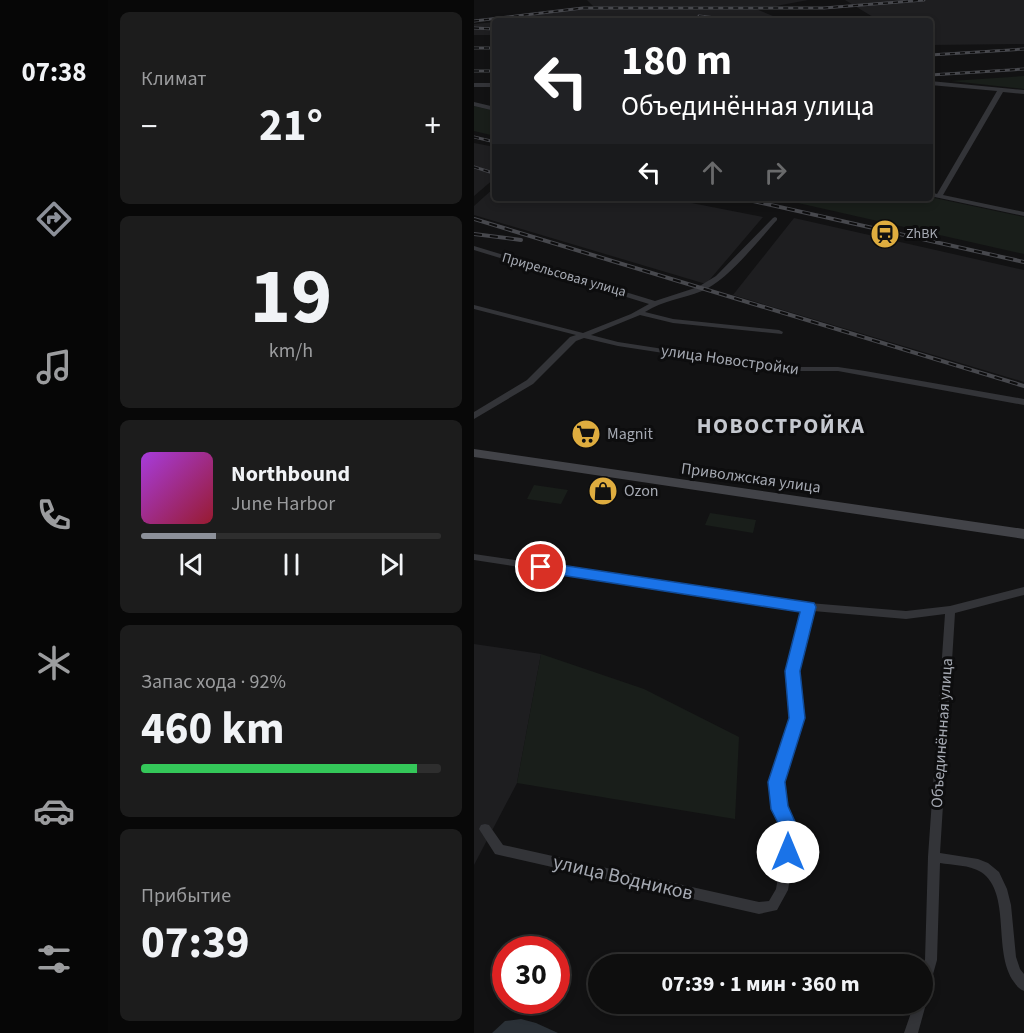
<!DOCTYPE html>
<html lang="ru">
<head>
<meta charset="utf-8">
<style>
  :root { --surface:#0e0e0e; --page:#1c1c1c; --text:#f1f3f6; --muted:#9b9c9e; --line:#2e2e2e; --accent:#8c9099 }
  body { margin:0; font-family:"Source Sans 3",sans-serif; background:var(--page); color:var(--text); height:100vh; display:flex; flex-direction:column; font-size:22px; white-space:nowrap }
  * { box-sizing:border-box; margin:0 }
  p { font-size:20px; color:var(--muted) }
  .icon { flex:none; width:33px; height:33px; fill:none; stroke:currentColor; stroke-width:2; stroke-linecap:round; stroke-linejoin:round }
  .map { position:relative; flex:1; overflow:hidden }
  .panel { display:flex; flex-direction:column; gap:12px; padding:12px; background:#080808; width:366px }
  .panel>* { flex:none }
  .hud { position:absolute; left:18px; top:18px; width:441px; height:183px; border-radius:6px; box-shadow:0 3px 9px #0003,0 0 0 2px var(--line); background:#202124; color:#fff; overflow:hidden }
  .speed { position:absolute; left:18px; top:936px; display:flex; gap:12px; font-size:30px; font-weight:700; text-align:center }
  .speed>* { display:grid; place-content:center; width:78px; height:78px; border-radius:50%; background:var(--surface); box-shadow:0 3px 9px #0003,0 0 0 2px var(--line); line-height:1 }
  .speed .limit { border:9px solid #d22; background:#fff; color:#111 }
  .pin { position:absolute; display:grid; place-items:center; width:51px; height:51px; color:#fff; margin:-26px; border:3px solid #fff; border-radius:50%; box-shadow:0 2px 6px #0007 }
  .me { position:absolute; width:66px; margin:-33px; rotate:0deg; stroke-linejoin:round; filter:drop-shadow(0 0 4px #0008) }
  .turn { display:flex; align-items:center; gap:21px; height:126px; padding:0 30px; font-size:27px }
  .turn .icon { width:78px; height:78px; stroke-width:2.5 }
  .turn b { display:block; font-size:42px; line-height:51px }
  .lanes { display:flex; align-items:center; height:57px; padding:0 30px; background:#0003; justify-content:center; gap:30px; direction:ltr }
  .lanes .off { opacity:.35 }
  .big { font-size:45px; font-weight:700; line-height:1.1 }
  .panel .card { flex:1; display:flex; flex-direction:column; justify-content:center; gap:9px; min-width:0; padding:0 21px; border-radius:9px; background:var(--page) }
  .panel .dial { align-items:center; gap:0 }
  .dial b { font-size:78px; line-height:1 }
  .song { display:flex; align-items:center; gap:18px }
  .cover { width:72px; height:72px; border-radius:9px; background:linear-gradient(135deg,hsl(280 70% 55%),hsl(350 70% 35%)) }
  .played { height:6px; border-radius:3px; background:linear-gradient(90deg,var(--accent) 25%,var(--line) 25%) }
  .keys { display:flex; justify-content:space-around; direction:ltr }
  .heat { display:flex; justify-content:space-between; align-items:center; font-size:33px; direction:ltr }
  .charge { height:9px; border-radius:4px; background:linear-gradient(90deg,#34c759 92%,var(--line) 0) }
  .trip { position:absolute; left:114px; top:954px; width:345px; height:60px; border-radius:30px; background:var(--surface); box-shadow:0 3px 9px #0003,0 0 0 2px var(--line); font-weight:700; line-height:60px; text-align:center }
  main { display:flex; flex:1; min-height:0 }
  .tab-bar { display:flex; flex-direction:column; width:108px; justify-content:space-around; align-items:center; background:#060606; color:var(--muted) }
  .tab-bar .icon { width:42px; height:42px }
  .tab-bar .selected { color:var(--accent) }
  .tab-bar b { font-size:27px; color:var(--text) }
  .map>svg:first-child { display:block }
  .built { fill:#1e1e20 }
  .green { fill:#191e1a }
  .water { fill:#2a3036 }
  .lines { fill:none; stroke-linecap:round; stroke-linejoin:round }
  .minor { fill:#333438; fill-rule:evenodd }
  .secondary { fill:#424348; fill-rule:evenodd }
  .rail-far1-casing { stroke:#47484d; stroke-width:3 }
  .rail-casing { stroke:#47484d; stroke-width:4 }
  .rail-far1 { stroke:#0d0d0e; stroke-width:1.5; stroke-dasharray:5; stroke-linecap:butt }
  .rail { stroke:#0d0d0e; stroke-width:2; stroke-dasharray:8; stroke-linecap:butt }
  .route { fill:#1a73e8; stroke:#114b97; stroke-width:1.5 }
  .labels { text-anchor:middle; dominant-baseline:central; stroke-width:6; stroke-linejoin:round; paint-order:stroke }
  .far-poi-label { font-size:14px; fill:#a5a9b2; stroke:#0d0d0e; text-anchor:start }
  .far-street-label { font-size:14px; fill:#a5a9b2; stroke:#0d0d0e }
  .street-label { font-size:16px; fill:#a5a9b2; stroke:#0d0d0e }
  .poi-label { font-size:16px; fill:#a5a9b2; stroke:#0d0d0e; text-anchor:start }
  .near-street-label { font-size:20px; fill:#a5a9b2; stroke:#0d0d0e }
  .district-label { font-size:22px; font-weight:bold; letter-spacing:1.5px; fill:#c5c8cf; stroke:#0d0d0e }
</style>
</head>
<body>
<main>
<nav class="tab-bar">
<b>07:38</b>
<svg class="icon selected" aria-label="directions" viewBox="0 0 24 24"><path d="M12 3l9 9-9 9-9-9zM9 14v-3h6M13 9l2 2-2 2"/></svg>
<svg class="icon" aria-label="music" viewBox="0 0 24 24"><path d="M9 18V5l10-2v13"/><circle cx="6" cy="18" r="3"/><circle cx="16" cy="16" r="3"/></svg>
<svg class="icon" aria-label="phone" viewBox="0 0 24 24"><path d="M5 4h4l2 5-3 2q2 4 5 5l2-3 5 2v4C11 20 4 13 5 4z"/></svg>
<svg class="icon" aria-label="climate" viewBox="0 0 24 24"><path d="M12 3v18M4 7l16 10M4 17L20 7"/></svg>
<svg class="icon" aria-label="car" viewBox="0 0 24 24"><path d="M5 17H2v-5l4-1 3-4h7l3 4 3 1v5h-3M9 17h6M6 11h13"/><circle cx="7" cy="17" r="2"/><circle cx="17" cy="17" r="2"/></svg>
<svg class="icon" aria-label="filters" viewBox="0 0 24 24"><path d="M4 7h16M4 17h16"/><circle cx="9" cy="7" r="2"/><circle cx="15" cy="17" r="2"/></svg>
</nav>
<section class="panel">
<div class="card"><p>Климат</p>
<div class="heat"><a>−</a><b class="big">21°</b><a>+</a></div>
</div>
<div class="card dial"><b>19</b><p>km/h</p></div>
<div class="card">
<div class="song"><i class="cover"></i><div><b>Northbound</b><p>June Harbor</p></div></div>
<div class="played"></div>
<div class="keys"><svg class="icon" aria-label="previous" viewBox="0 0 24 24"><path d="M18 5L8 12l10 7zM5 5v14"/></svg><svg class="icon" aria-label="pause" viewBox="0 0 24 24"><path d="M8 5v14M16 5v14"/></svg><svg class="icon" aria-label="next" viewBox="0 0 24 24"><path d="M6 5l10 7-10 7zM19 5v14"/></svg></div>
</div>
<div class="card"><p>Запас хода · 92%</p><b class="big">460 km</b><div class="charge"></div></div>
<div class="card"><p>Прибытие</p><b class="big">07:39</b></div>
</section>
<div class="map">
<svg width="550" height="1033" viewBox="0 0 550 1033">
  <rect width="100%" height="100%" fill="#121213"/>
  <!-- built -->
  <path class="built" d="M113,0H334L302,6L120,7Z
    M371,0H550V44L456,45V21H417L415,16L399,17Z
    M125,8L282,9L311,21H21V35H0V24L20,22L21,19L52,17L53,15Z
    M0,143L21,147V178L0,196Z
    M21,187V198H192L289,217L232,284L0,215V206Z
    M320,218L550,270V382L259,295Z
    M0,644L67,654L43,783L0,865Z"/>
  <!-- green -->
  <path class="green" d="M550,76V89L477,81Z
    M0,106L21,111V136L0,131Z
    M456,197L550,217V254L302,198Z
    M60,485L94,490L87,504L53,499Z
    M236,513L282,520L279,533L231,525Z
    M67,654L170,689L265,737L261,819L43,783Z"/>
  <!-- water -->
  <path class="water" d="M47,1019L62,1023L84,1033H18L31,1021Z"/>
  <g class="lines">
    <!-- minor -->
    <path class="minor" d="M456,81L550,90V94L529,92L469,195L550,212V216L456,196V192L463,194L523,91L456,85Z
      M0,83H21V87H0Z
      M0,102L21,107V111L0,106Z
      M301,217L303,218V220C284,241 253,281 228,291C208,299 190,300 171,312L199,319L305,330L309,332L308,334L199,323L166,315L117,335L144,342L307,367H364L391,371L550,399V405L364,371H307L144,346L110,338L102,341L59,384L0,419V412L53,380L96,337L102,335L0,309V305L109,333L157,314L175,304L0,250V246L181,301L224,287L242,276L299,218Z
      M0,554L335,603L432,611L476,606L550,587V595L481,613L466,853L504,859L514,863L525,872L533,889L537,905L542,957L546,969L550,974V991C545,989 543,986 540,982C518,951 538,893 507,872C496,865 478,865 466,863L463,960L454,992L452,996L448,998V968L451,960L454,857L471,614L432,619L339,611L324,671L328,718L309,782L311,808L317,815L324,833L314,890L303,910L285,914L25,855L21,854L5,829L7,825L11,824L15,825L29,845L285,902L295,901L302,889L312,833L308,822L300,809L297,782L318,718L314,671L329,610L0,560Z
      M448,999H451L452,1004L444,1033H430L440,1004H448Z"/>
    <!-- secondary -->
    <path class="secondary" d="M0,449L550,529V539L0,457Z"/>
    <!-- rail-far1 casing -->
    <g class="rail-far1-casing">
      <path id="rail-far1" d="M225,16L267,21
        M66,19L171,21
        M0,21L109,8H350L450,0
        M0,28L21,29
        M0,48H21
        M456,55L550,49
        M0,71H21
        M456,75L550,69
        M0,137L21,142
        M0,167L16,172"/>
    </g>
    <!-- rail casing -->
    <g class="rail-casing">
      <path id="rail" d="M266,198L550,262
        M0,219L550,386
        M0,234L47,240"/>
    </g>
    <!-- rail-far1 -->
    <use href="#rail-far1" class="rail-far1"/>
    <!-- rail -->
    <use href="#rail" class="rail"/>
  </g>
  <!-- route -->
  <path class="route" d="M67,562L340,603L342,607L326,671L331,718L311,782L314,806L326,833L321,858L314,860L308,858L306,852L309,833L297,809L294,782L315,718L311,671L326,612L67,572L60,567Z"/>
  <!-- icons -->
  <defs>
    <g id="station-disc" transform="scale(1.5)"><circle r="9.5" fill="#dfad3f" stroke="#0d0d0e"/><path d="M-3-6H3Q5-6 5-4V2Q5 4 3 4L4.5 6H3L1.5 4h-3L-3 6H-4.5L-3 4Q-5 4-5 2V-4Q-5-6-3-6ZM-3.5-4v3h7v-3ZM-3.5 1v1.5H-2V1ZM2 1v1.5H3.5V1Z" fill="#111"/></g>
    <g id="supermarket-disc" transform="scale(1.5)"><circle r="9.5" fill="#dfad3f" stroke="#0d0d0e"/><path d="M-6-5.5h2.5l.6 2H6L4.5 2H-2.5L-4.4-4H-6ZM-1.5 3.2a1.3 1.3 0 1 0 .1 0ZM3 3.2a1.3 1.3 0 1 0 .1 0Z" fill="#111"/></g>
    <g id="shop-disc" transform="scale(1.5)"><circle r="9.5" fill="#dfad3f" stroke="#0d0d0e"/><path d="M-5-2.5h2.3a2.7 3.5 0 0 1 5.4 0H5L5.5 6h-11ZM-1.5-2.5h3a1.5 2.3 0 0 0-3 0Z" fill="#111"/></g>
  </defs>
  <g fill-rule="evenodd">
    <use href="#station-disc" x="411" y="234"/>
    <use href="#supermarket-disc" x="112" y="434"/>
    <use href="#shop-disc" x="129" y="491"/>
  </g>
  <g class="labels">
    <!-- far-poi labels -->
    <g class="far-poi-label">
      <text x="432" y="234">ZhBK</text>
    </g>
    <!-- far-street labels -->
    <g class="far-street-label">
      <text transform="translate(90 275) rotate(16)">Прирельсовая улица</text>
    </g>
    <!-- street labels -->
    <g class="street-label">
      <text transform="translate(256 360) rotate(8)">улица Новостройки</text>
      <text transform="translate(277 478) rotate(8)">Приволжская улица</text>
      <text transform="translate(468 733) rotate(-86)">Объединённая улица</text>
    </g>
    <!-- poi labels -->
    <g class="poi-label">
      <text x="133" y="434">Magnit</text>
      <text x="150" y="491">Ozon</text>
    </g>
    <!-- near-street labels -->
    <g class="near-street-label">
      <text transform="translate(149 878) rotate(13)">улица Водников</text>
    </g>
    <!-- district labels -->
    <g class="district-label">
      <text x="307" y="426">НОВОСТРОЙКА</text>
    </g>
  </g>
</svg>
<div class="speed"><div class="limit">30</div></div>
<div class="pin" style="left:67px;top:567px;background:#d93025"><svg class="icon" aria-label="arrive" viewBox="0 0 24 24"><path d="M6 21V4h12l-3 4 3 4H6"/></svg></div>
<svg class="me" style="left:314px;top:852px" viewBox="-20 -20 40 40"><circle r="19" fill="#fff"/><path d="M0-13L10 11 0 6-10 11z" fill="#1a73e8"/></svg>
<div class="trip">07:39 · 1 мин · 360 m</div>
<div class="hud">
<div class="turn"><svg class="icon" aria-label="left" viewBox="0 0 24 24"><path d="M17 20v-9H6M10 6l-5 5 5 5"/></svg><div><b>180 m</b>Объединённая улица</div></div>
<div class="lanes"><svg class="icon" aria-label="left" viewBox="0 0 24 24"><path d="M17 20v-9H6M10 6l-5 5 5 5"/></svg><svg class="icon off" aria-label="ahead" viewBox="0 0 24 24"><path d="M12 20V5M6 11l6-6 6 6"/></svg><svg class="icon off" aria-label="right" viewBox="0 0 24 24"><path d="M7 20v-9h11M14 6l5 5-5 5"/></svg></div>
</div>
</div>
</main>
</body>
</html>
